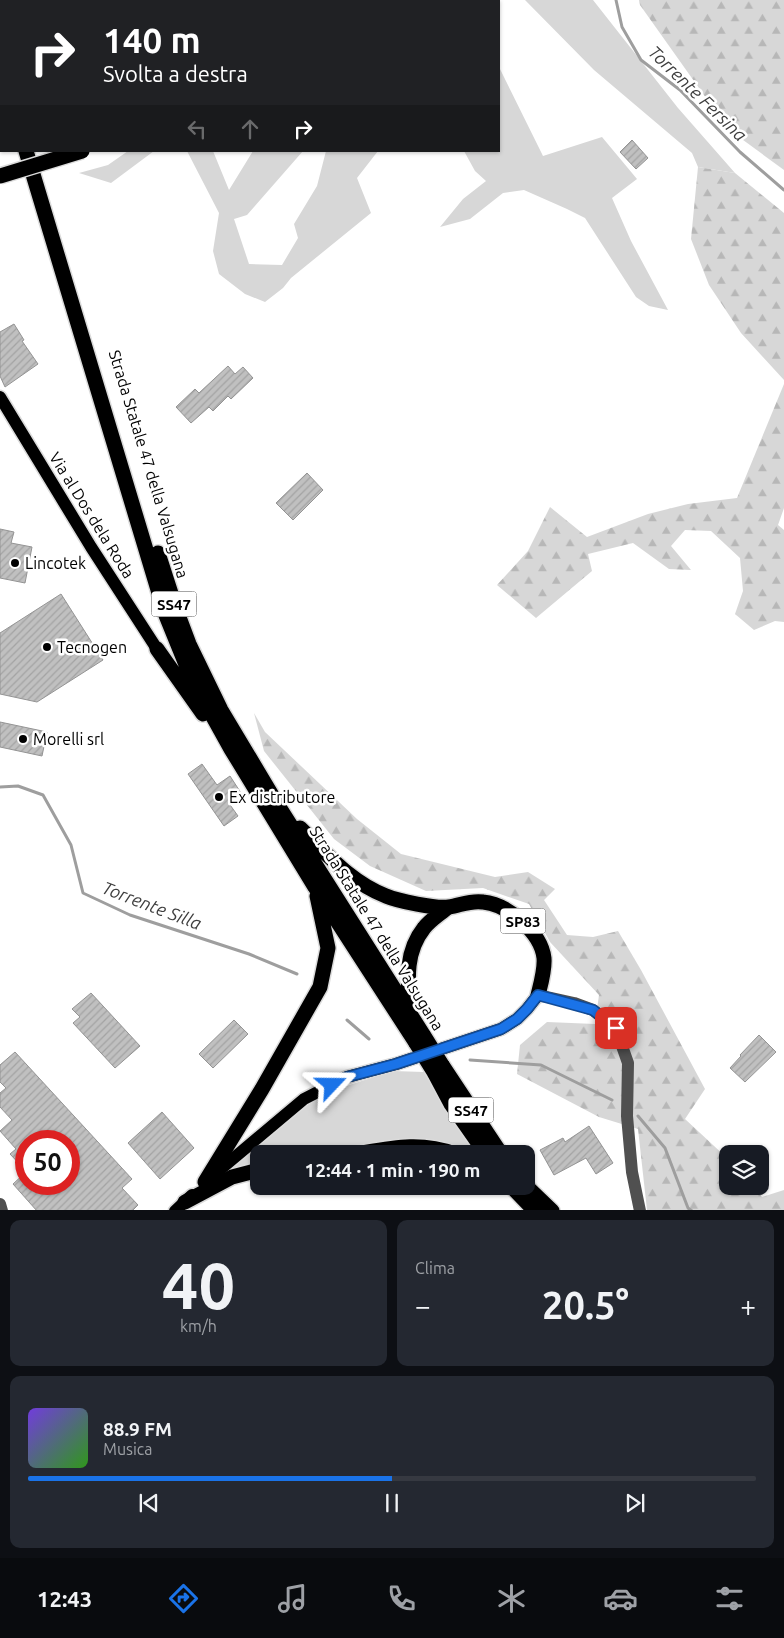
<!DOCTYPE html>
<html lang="it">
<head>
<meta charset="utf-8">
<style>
  :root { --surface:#171b24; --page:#242831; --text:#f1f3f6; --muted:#9ea1a6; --line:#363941; --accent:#1a73e8 }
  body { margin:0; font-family:Ubuntu,sans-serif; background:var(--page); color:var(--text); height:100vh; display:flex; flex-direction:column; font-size:19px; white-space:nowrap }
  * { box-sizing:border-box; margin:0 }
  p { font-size:16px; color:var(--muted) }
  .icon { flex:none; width:28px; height:28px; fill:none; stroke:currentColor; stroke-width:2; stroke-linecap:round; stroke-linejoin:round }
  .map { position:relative; height:1210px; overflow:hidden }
  .sheet { display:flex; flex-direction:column; gap:10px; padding:10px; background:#0d0f14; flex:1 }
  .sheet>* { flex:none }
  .guide { position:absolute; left:0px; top:0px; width:500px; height:152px; box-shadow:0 1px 4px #0004; background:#202124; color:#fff; overflow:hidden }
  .fabs { position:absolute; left:719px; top:1145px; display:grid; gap:10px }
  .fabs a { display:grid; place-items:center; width:50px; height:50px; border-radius:10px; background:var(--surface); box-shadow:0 1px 4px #0004; font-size:25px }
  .speed { position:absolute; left:15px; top:1130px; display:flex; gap:10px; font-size:25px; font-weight:700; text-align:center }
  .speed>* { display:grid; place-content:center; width:65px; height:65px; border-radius:50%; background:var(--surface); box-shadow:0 1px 4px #0004; line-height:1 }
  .speed .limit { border:8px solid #d22; background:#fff; color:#111 }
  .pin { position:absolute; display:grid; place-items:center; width:42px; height:42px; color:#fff; margin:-21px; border-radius:10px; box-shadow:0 2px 8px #0006 }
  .me { position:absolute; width:55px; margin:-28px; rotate:67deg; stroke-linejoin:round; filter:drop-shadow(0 0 4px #0008) }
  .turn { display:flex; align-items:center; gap:18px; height:105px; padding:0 20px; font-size:22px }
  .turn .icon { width:65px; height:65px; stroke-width:2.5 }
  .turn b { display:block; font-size:35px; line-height:42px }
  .lanes { display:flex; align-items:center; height:48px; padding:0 20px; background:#0003; justify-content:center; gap:25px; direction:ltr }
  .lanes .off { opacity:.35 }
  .big { font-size:38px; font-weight:700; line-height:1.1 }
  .sheet .widget { flex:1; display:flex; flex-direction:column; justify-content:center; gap:8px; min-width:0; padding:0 18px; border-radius:10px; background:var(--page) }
  .sheet .dial { align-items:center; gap:0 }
  .dial b { font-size:65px; line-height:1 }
  .song { display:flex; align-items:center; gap:15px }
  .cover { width:60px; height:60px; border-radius:8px; background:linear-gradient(135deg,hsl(260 70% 55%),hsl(110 70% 35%)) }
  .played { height:5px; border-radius:2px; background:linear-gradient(90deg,var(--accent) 50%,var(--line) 50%) }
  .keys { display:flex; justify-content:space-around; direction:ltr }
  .heat { display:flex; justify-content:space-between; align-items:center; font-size:28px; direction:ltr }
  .sheet .tiles { flex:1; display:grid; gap:10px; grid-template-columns:1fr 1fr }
  .widget:last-child { grid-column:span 2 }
  .trip { position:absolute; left:250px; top:1145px; width:285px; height:50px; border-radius:10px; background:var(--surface); box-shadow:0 1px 4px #0004; font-weight:700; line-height:50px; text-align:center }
  .tabs { display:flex; height:80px; justify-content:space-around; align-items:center; background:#090b0e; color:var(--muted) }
  .tabs .icon { width:35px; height:35px }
  .tabs .selected { color:var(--accent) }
  .tabs b { font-size:22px; color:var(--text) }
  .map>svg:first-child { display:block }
  .grass { fill:#d7d7d7 }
  .forest { fill:url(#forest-firs) }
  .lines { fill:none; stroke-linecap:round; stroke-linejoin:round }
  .stream { stroke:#9e9e9e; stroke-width:3 }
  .building { fill:url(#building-hatch); stroke:#949494 }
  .major-casing { stroke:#dbdbdb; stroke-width:15 }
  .highway-casing { stroke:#dbdbdb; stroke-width:18 }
  .minor { stroke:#505050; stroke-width:12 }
  .major { stroke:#000; stroke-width:12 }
  .highway { stroke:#000; stroke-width:15 }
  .highway-bridge-casing { stroke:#dbdbdb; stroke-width:18; stroke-linecap:butt }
  .highway-bridge { stroke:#000; stroke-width:15 }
  .route-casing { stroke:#114b97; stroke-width:12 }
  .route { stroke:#1a73e8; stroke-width:9 }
  .poi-dot { fill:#000; stroke:#fff; stroke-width:2 }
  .labels { text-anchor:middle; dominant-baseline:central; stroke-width:5; stroke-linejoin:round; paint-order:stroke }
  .shield { fill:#fff; stroke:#4c4c4c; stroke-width:1 }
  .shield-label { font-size:15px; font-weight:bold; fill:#000 }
  .street-label { font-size:16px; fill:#000; stroke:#fff }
  .poi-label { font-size:16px; fill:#000; stroke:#fff; text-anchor:start }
  .water-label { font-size:18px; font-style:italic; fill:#3f3f3f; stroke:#fff }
</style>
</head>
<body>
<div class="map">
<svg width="784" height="1211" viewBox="0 0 784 1211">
  <defs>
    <pattern id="forest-firs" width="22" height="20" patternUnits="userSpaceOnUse" patternTransform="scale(1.25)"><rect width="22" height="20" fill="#d7d7d7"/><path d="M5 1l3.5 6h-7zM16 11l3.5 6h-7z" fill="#b7b7b7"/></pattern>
    <pattern id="building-hatch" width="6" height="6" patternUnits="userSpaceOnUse" patternTransform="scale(1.25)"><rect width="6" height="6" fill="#c0c0c0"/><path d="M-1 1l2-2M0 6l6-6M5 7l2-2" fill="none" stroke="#a3a3a3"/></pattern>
  </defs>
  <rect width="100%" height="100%" fill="#fff"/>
  <!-- grass -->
  <path class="grass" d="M525,0H593L678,108L735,173L698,167L692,153L594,70Z
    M499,67L543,156L602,137L637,179L612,198L631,241L668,310L649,306L636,297L585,218L567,209L524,190L503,193L470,219L440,227L463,199L486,181L475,171L464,151H499Z
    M128,151H154L111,183L79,173L108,165Z
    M187,151H213L229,190L253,151H303L247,215L234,219L249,264L282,265L298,238L294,224L317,186L326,151H378L357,178L371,213L291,278L283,288L265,302L245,294L219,274L213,251L219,213Z
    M393,1071L424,1072L452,1116L480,1154H469L455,1147L417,1141L325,1154H259V1166L229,1171L310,1103L346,1086Z"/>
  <!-- forest -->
  <path class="forest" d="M639,0H784V170L728,129L640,5Z
    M698,167L735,173L784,213V380L741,333L709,285L691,239Z
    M784,384V508L778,525L784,530V622L775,621L754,630L735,614L743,591L740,558L711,531L685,530L671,546L691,570L669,569L633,543L588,554L592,571L536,618L497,585L528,551L550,507L587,537L648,514L688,504L737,498Z
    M254,713L265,732L357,819L401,854L495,877L528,872L555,889L544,900L567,935L593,937L618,931L641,970L705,1089L685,1119L727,1158L728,1186H753L762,1197L784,1190V1210H647L638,1129L599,1117L517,1074L520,1045L547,1022L595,1024L599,995L550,942L529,904L483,888L426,891L370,866L334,839L264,751Z"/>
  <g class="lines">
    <!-- stream -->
    <path class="stream" d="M616,0L622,27L641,60L680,90L740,152L784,190
      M0,787L18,786L43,795L71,845L83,893L130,915L249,954L297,974
      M347,1020L369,1039
      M470,1060L541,1065L612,1100
      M638,1116L665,1148L688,1208L692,1211"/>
  </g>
  <!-- building -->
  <path class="building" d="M632,140L648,158L636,169L620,152Z
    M14,324L24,340L22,341L38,364L5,387L0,376V332Z
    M228,366L235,374L243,367L253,378L231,399L228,396L213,411L209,407L191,423L176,407L195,389L199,393Z
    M307,473L323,490L293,520L276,503Z
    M0,529L14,532L11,543L32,547L25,583L0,578Z
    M61,594L103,660L37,702L0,694V633Z
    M0,722L47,732L42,756L0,747Z
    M202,764L217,785L230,776L241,793L228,802L238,816L224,826L188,774Z
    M91,993L140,1046L115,1068L73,1023L80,1017L72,1009Z
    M234,1020L248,1034L213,1068L199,1054Z
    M759,1035L776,1052L745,1082L730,1068L741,1056L740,1055Z
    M15,1052L132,1179L122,1188L138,1205L132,1211H37L13,1184L26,1172V1184H69V1141H26V1171L10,1154L16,1149L0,1131L12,1120L0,1107V1093L6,1088L0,1082V1065Z
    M162,1112L194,1148L160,1179L128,1143Z
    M589,1126L613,1163L596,1174L586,1158L554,1175L540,1150L563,1138L565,1142Z"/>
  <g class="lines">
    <!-- major casing -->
    <g class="major-casing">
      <path id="major" d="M0,397L91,547L157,649
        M210,1178L304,1099L347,1077L396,1064L501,1029L517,1019L527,1009L538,995
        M175,1211L192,1195"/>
    </g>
    <!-- highway casing -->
    <g class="highway-casing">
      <path id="highway" d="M6,0V1
        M0,49L1,52
        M0,71L1,75
        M26,151L165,613L191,677L231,749L315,887L416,1043
        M158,553L177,612L189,644L221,710L279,807L424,1036
        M157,649L203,714
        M300,828C327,854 350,882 386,896C398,901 436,909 449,907C461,905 471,900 483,902C507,904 541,932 544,958C545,970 541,983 538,995
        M410,1012C408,983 404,953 424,928C430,920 440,914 448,907
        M442,1065L501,1154
        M434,1072L451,1104L486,1154
        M356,1154C391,1148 420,1141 455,1154
        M205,1182L262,1089L320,987L328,948L317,896
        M511,1186L535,1211
        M526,1186L552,1211
        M185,1202L232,1177L259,1170"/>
    </g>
    <!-- minor -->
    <path class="minor" d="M538,995L574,1003L593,1010L616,1029L628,1063L627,1116L632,1172L640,1211
      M0,1204L2,1211"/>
    <!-- major -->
    <use href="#major" class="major"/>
    <!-- highway -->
    <use href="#highway" class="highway"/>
    <!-- highway-bridge casing -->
    <g class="highway-bridge-casing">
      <path id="highway-bridge" d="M0,176L82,151
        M424,1036L442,1065
        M416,1043L434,1072"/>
    </g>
    <!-- highway-bridge -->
    <use href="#highway-bridge" class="highway-bridge"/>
  </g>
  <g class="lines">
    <!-- route casing -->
    <g class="route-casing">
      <path id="route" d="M332,1085L347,1077L396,1064L501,1029L517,1019L527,1009L538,995L593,1010L616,1028"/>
    </g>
    <!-- route -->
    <use href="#route" class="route"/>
  </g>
  <!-- markers -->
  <g class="poi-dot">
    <circle cx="15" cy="563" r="5"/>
    <circle cx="47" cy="647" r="5"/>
    <circle cx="23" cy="739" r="5"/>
    <circle cx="219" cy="797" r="5"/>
  </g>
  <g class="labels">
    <!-- shield labels -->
    <g class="shield">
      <rect x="151.5" y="591.5" width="45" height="25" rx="4"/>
      <rect x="500.5" y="908.5" width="45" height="25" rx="4"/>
      <rect x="448.5" y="1097.5" width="45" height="25" rx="4"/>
    </g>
    <g class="shield-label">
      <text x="174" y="604">SS47</text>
      <text x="523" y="921">SP83</text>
      <text x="471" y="1110">SS47</text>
    </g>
    <!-- street labels -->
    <g class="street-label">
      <text transform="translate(149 464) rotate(73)">Strada Statale 47 della Valsugana</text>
      <text transform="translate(92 515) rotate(58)">Via al Dos dela Roda</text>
      <text transform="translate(377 928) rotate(58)">Strada Statale 47 della Valsugana</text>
    </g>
    <!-- poi labels -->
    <g class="poi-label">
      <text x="25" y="563">Lincotek</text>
      <text x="57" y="647">Tecnogen</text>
      <text x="33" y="739">Morelli srl</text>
      <text x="229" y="797">Ex distributore</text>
    </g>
    <!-- water labels -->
    <g class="water-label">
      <text transform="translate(698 93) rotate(44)">Torrente Fersina</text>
      <text transform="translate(152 905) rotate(21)">Torrente Silla</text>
    </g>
  </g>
</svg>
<div class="fabs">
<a><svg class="icon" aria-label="layers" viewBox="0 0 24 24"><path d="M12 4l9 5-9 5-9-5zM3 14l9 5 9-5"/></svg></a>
</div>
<div class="speed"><div class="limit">50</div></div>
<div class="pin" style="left:616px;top:1028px;background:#d93025"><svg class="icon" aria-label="arrive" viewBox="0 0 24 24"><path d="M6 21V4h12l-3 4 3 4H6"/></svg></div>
<svg class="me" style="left:332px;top:1085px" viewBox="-20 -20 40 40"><path d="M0-17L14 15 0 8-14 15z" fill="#1a73e8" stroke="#fff" stroke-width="4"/></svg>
<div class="trip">12:44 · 1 min · 190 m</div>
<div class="guide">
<div class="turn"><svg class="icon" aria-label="right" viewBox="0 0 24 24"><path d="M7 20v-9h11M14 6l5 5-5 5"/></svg><div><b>140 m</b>Svolta a destra</div></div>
<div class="lanes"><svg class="icon off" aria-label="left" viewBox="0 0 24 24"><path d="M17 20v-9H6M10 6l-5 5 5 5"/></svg><svg class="icon off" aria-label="ahead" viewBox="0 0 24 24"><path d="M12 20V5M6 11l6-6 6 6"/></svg><svg class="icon" aria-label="right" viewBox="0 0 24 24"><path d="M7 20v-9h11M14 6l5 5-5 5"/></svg></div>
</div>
</div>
<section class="sheet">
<div class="tiles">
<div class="widget dial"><b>40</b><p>km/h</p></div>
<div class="widget"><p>Clima</p>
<div class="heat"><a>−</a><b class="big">20.5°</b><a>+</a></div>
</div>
<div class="widget">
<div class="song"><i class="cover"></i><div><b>88.9 FM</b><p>Musica</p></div></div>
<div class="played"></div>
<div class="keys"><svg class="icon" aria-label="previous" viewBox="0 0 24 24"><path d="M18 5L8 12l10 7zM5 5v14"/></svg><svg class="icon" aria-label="pause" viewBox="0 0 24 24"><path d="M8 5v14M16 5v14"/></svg><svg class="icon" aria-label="next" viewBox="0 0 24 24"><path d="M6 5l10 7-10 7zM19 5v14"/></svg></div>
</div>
</div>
</section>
<nav class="tabs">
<b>12:43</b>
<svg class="icon selected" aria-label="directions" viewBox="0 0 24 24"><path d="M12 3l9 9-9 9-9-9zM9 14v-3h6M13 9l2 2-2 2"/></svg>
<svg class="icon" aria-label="music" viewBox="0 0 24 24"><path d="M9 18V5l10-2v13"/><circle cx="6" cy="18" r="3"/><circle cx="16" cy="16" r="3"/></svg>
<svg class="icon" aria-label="phone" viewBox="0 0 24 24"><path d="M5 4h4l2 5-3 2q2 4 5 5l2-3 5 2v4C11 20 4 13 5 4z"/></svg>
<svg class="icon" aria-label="climate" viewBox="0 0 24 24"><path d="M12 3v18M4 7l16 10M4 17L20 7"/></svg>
<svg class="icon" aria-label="car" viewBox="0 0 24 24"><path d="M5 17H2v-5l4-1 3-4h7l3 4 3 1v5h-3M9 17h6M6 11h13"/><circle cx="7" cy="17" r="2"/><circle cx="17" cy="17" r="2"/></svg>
<svg class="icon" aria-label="filters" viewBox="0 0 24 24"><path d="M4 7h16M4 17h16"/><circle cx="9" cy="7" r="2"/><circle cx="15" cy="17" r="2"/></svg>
</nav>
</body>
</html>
